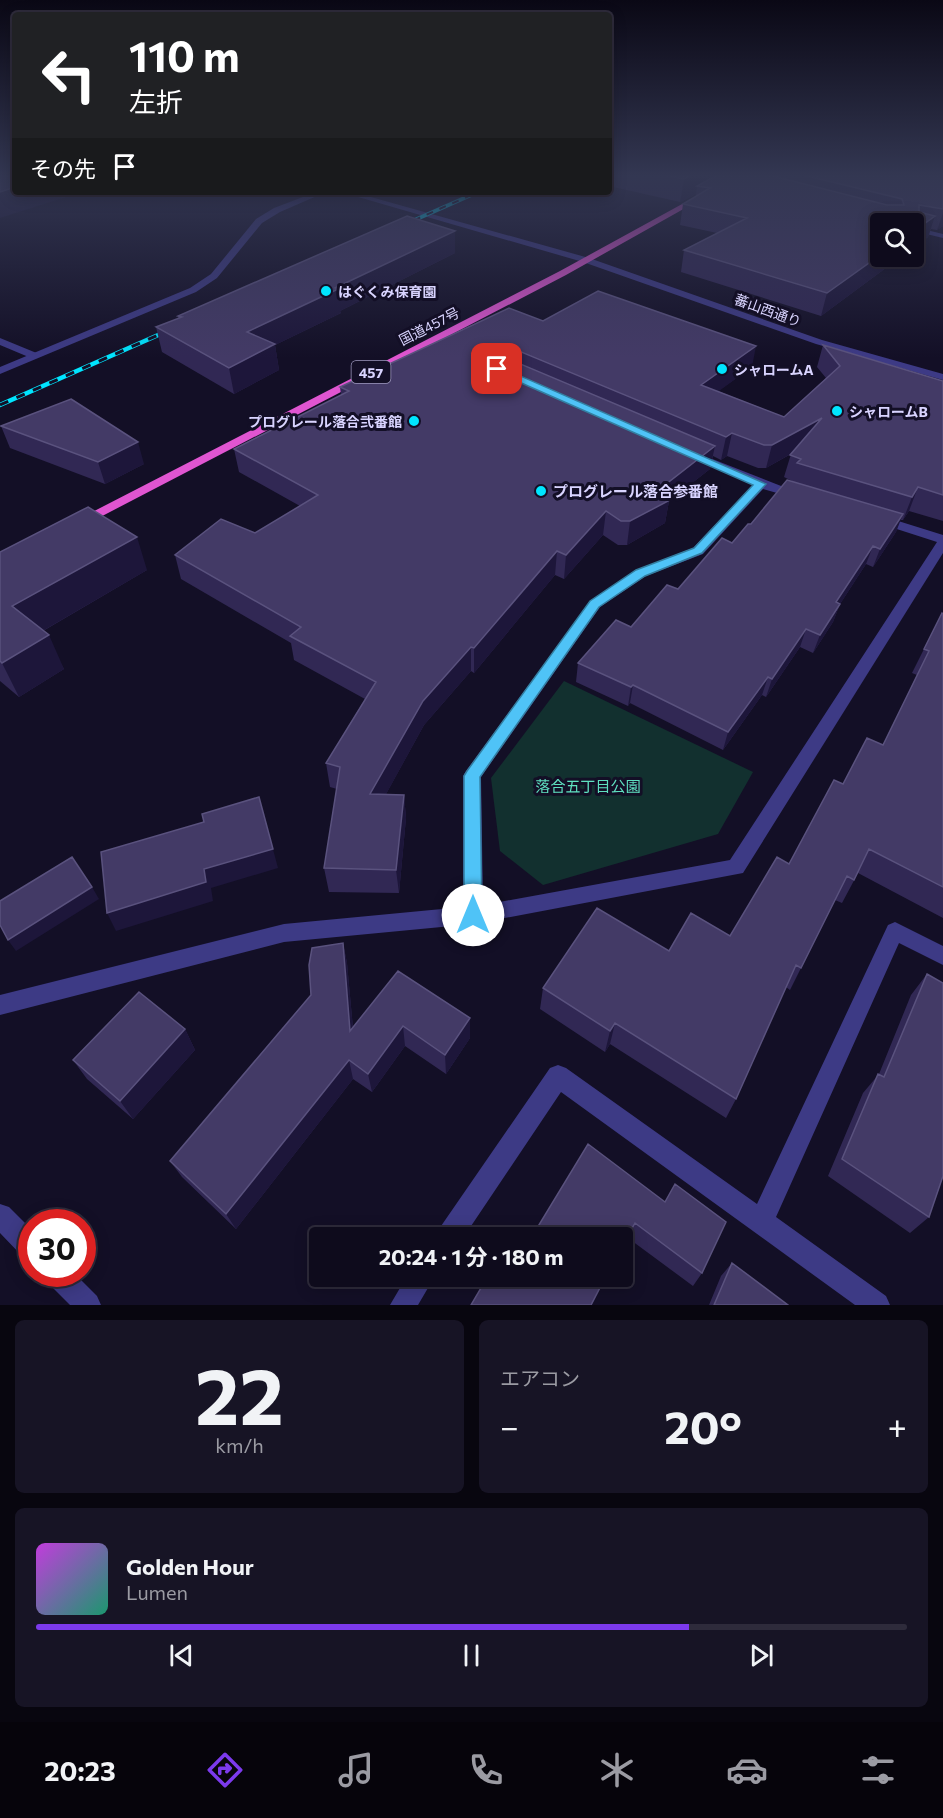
<!DOCTYPE html>
<html lang="ja">
<head>
<meta charset="utf-8">
<style>
  :root { --surface:#0e0b1c; --page:#171425; --text:#f1f3f6; --muted:#9b9ba3; --line:#2e2b3b; --accent:#7c3aed }
  body { margin:0; font-family:Commissioner,"Noto Sans JP",sans-serif; background:var(--page); color:var(--text); height:100vh; display:flex; flex-direction:column; font-size:22px; white-space:nowrap }
  * { box-sizing:border-box; margin:0 }
  p { font-size:20px; color:var(--muted) }
  .icon { flex:none; width:33px; height:33px; fill:none; stroke:currentColor; stroke-width:2; stroke-linecap:round; stroke-linejoin:round }
  .map { position:relative; height:1305px; overflow:hidden }
  .side { display:flex; flex-direction:column; gap:15px; padding:15px; background:#08060f; flex:1 }
  .side>* { flex:none }
  .top-card { position:absolute; left:12px; top:12px; width:600px; height:183px; border-radius:6px; box-shadow:0 3px 15px #0003,0 0 0 2px var(--line); background:#202124; color:#fff; overflow:hidden }
  .buttons { position:absolute; left:870px; top:213px; display:grid; gap:12px }
  .buttons a { display:grid; place-items:center; width:54px; height:54px; border-radius:6px; background:var(--surface); box-shadow:0 3px 15px #0003,0 0 0 2px var(--line); font-size:30px }
  .speed { position:absolute; left:18px; top:1209px; display:flex; gap:12px; font-size:30px; font-weight:700; text-align:center }
  .speed>* { display:grid; place-content:center; width:78px; height:78px; border-radius:50%; background:var(--surface); box-shadow:0 3px 15px #0003,0 0 0 2px var(--line); line-height:1 }
  .speed .limit { border:9px solid #d22; background:#fff; color:#111 }
  .pin { position:absolute; display:grid; place-items:center; width:51px; height:51px; color:#fff; margin:-26px; border-radius:12px; box-shadow:0 3px 9px #0006 }
  .me { position:absolute; width:66px; margin:-33px; rotate:0deg; stroke-linejoin:round; filter:drop-shadow(0 0 4px #0008) }
  .turn { display:flex; align-items:center; gap:21px; height:126px; padding:0 18px; font-size:27px }
  .turn .icon { width:78px; height:78px; stroke-width:2.5 }
  .turn b { display:block; font-size:42px; line-height:51px }
  .then { display:flex; align-items:center; height:57px; padding:0 18px; background:#0003; gap:12px; font-size:22px }
  .big { font-size:45px; font-weight:700; line-height:1.1 }
  .side .card { flex:1; display:flex; flex-direction:column; justify-content:center; gap:9px; min-width:0; padding:0 21px; border-radius:9px; background:var(--page) }
  .side .dial { align-items:center; gap:0 }
  .dial b { font-size:78px; line-height:1 }
  .song { display:flex; align-items:center; gap:18px }
  .cover { width:72px; height:72px; border-radius:9px; background:linear-gradient(135deg,hsl(290 70% 55%),hsl(160 70% 35%)) }
  .played { height:6px; border-radius:3px; background:linear-gradient(90deg,var(--accent) 75%,var(--line) 75%) }
  .keys { display:flex; justify-content:space-around; direction:ltr }
  .heat { display:flex; justify-content:space-between; align-items:center; font-size:33px; direction:ltr }
  .side .tiles { flex:1; display:grid; gap:15px; grid-template-columns:1fr 1fr }
  .card:last-child { grid-column:span 2 }
  .trip { position:absolute; left:309px; top:1227px; width:324px; height:60px; border-radius:6px; background:var(--surface); box-shadow:0 3px 15px #0003,0 0 0 2px var(--line); font-weight:700; line-height:60px; text-align:center }
  .dock { display:flex; height:96px; justify-content:space-around; align-items:center; background:#06040b; color:var(--muted) }
  .dock .icon { width:42px; height:42px }
  .dock .on { color:var(--accent) }
  .dock b { font-size:27px; color:var(--text) }
  .map>svg:first-child { display:block }
  .green { fill:#12302f }
  .lines { fill:none; stroke-linecap:round; stroke-linejoin:round }
  .service { fill:#3d3a85; fill-rule:evenodd }
  .minor { fill:#3d3a85; fill-rule:evenodd }
  .tertiary { fill:#3d3a85; fill-rule:evenodd }
  .trunk { fill:#e055d1; fill-rule:evenodd }
  .rail-far1-casing { stroke:#00e5ff; stroke-width:4 }
  .rail-casing { stroke:#00e5ff; stroke-width:4.5 }
  .rail-far1 { stroke:#130f26; stroke-width:2; stroke-dasharray:7; stroke-linecap:butt }
  .rail { stroke:#130f26; stroke-width:3; stroke-dasharray:9; stroke-linecap:butt }
  .wall { fill:#312854 }
  .shaded-wall { fill:#1d163a }
  .building { fill:#433a66; stroke:#5a527e; stroke-width:1.5 }
  .route { fill:#4fc3f7; stroke:#337fa1; stroke-width:1.5 }
  .poi-dot { fill:#00e5ff; stroke:#130f26; stroke-width:2 }
  .labels { text-anchor:middle; dominant-baseline:central; stroke-width:6; stroke-linejoin:round; paint-order:stroke }
  .far-poi-label { font-size:14px; font-weight:bold; fill:#d9d4ff; stroke:#130f26; text-anchor:start }
  .far-street-label { font-size:14px; fill:#d9d4ff; stroke:#130f26 }
  .shield { fill:#130f26; stroke:#9e99be; stroke-width:1.5 }
  .shield-label { font-size:14px; font-weight:bold; fill:#d9d4ff }
  .poi-label { font-size:15px; font-weight:bold; fill:#d9d4ff; stroke:#130f26; text-anchor:start }
  .park-label { font-size:15px; fill:#5fe0c0; stroke:#130f26 }
</style>
</head>
<body>
<div class="map">
<svg width="943" height="1305" viewBox="0 0 943 1305">
  <rect width="100%" height="100%" fill="#130f26"/>
  <!-- green -->
  <path class="green" d="M564,681L753,772L718,834L543,885L500,851L491,778Z"/>
  <g class="lines">
    <!-- service -->
    <path class="service" d="M0,338L39,354L40,356L31,358L0,345Z"/>
    <!-- minor -->
    <path class="minor" d="M914,227L943,234V238L914,231Z
      M692,451L804,495L798,499L763,489L703,554L646,576L600,607L481,777L483,905L730,860L937,542L875,522L873,519L879,515L943,535V553L743,873L473,924L284,942L0,1015V995L284,924L463,907V776L466,771L590,601L636,570L693,548L753,485L688,456V452Z
      M895,922L943,946V965L899,943L776,1217L886,1296L890,1305H855L561,1092L463,1238H436L439,1229L550,1068L558,1065L566,1068L757,1204L888,925Z
      M407,1276H435L418,1305H390Z"/>
    <!-- tertiary -->
    <path class="tertiary" d="M316,192H326L280,212L262,223L217,278L196,292L0,374V367L190,288L211,274L256,219L274,208Z
      M341,192H353L589,258L822,340L943,374V380L816,344L583,262Z
      M0,1204L9,1207L32,1230V1260L23,1257L0,1233Z
      M44,1274H75L97,1296L101,1305H70L48,1283Z"/>
    <!-- trunk -->
    <path class="trunk" d="M735,175H744L566,275L83,526L78,527L71,523L560,271Z"/>
    <!-- rail-far1 casing -->
    <g class="rail-far1-casing">
      <path id="rail-far1" d="M401,226L478,192"/>
    </g>
    <!-- rail casing -->
    <g class="rail-casing">
      <path id="rail" d="M0,405L174,328"/>
    </g>
    <!-- rail-far1 -->
    <use href="#rail-far1" class="rail-far1"/>
    <!-- rail -->
    <use href="#rail" class="rail"/>
  </g>
  <!-- wall -->
  <path class="wall" d="M609,175H943V226L937,230L931,229L928,237L914,248V224L880,256H902L821,316L681,272L684,250L717,233L680,225L683,204L696,197V194L680,202L609,186Z
    M455,231V253L340,311L341,313L275,345L279,370L234,394L162,352L156,327L178,319V316Z
    M543,321L752,367L718,391L784,417L826,378L817,367L823,345L943,381V521L909,511L903,520H900L896,532L873,567L866,564L840,604L833,622L813,653L800,647L766,697L762,695L723,750L630,703L628,706L576,682L578,663L631,627L678,589L732,543L792,481L784,477L791,454L766,468H758L727,456L721,460L713,456L710,469L669,501L665,523L627,545H618L603,535L564,579L555,575L474,673L471,671L424,725L386,794L404,795L406,818L399,893L329,892L324,868L337,789L330,787L326,763L365,699L294,660L291,643L181,579L175,555L255,533L300,506L239,472L234,449L341,395L340,387Z
    M1,426L144,464L105,484L10,448Z
    M0,552L147,570L43,631L64,669L19,697L0,681Z
    M942,613L943,614V918L858,873L842,903L835,900L790,990L786,987L736,1099L726,1118L610,1044L605,1052L540,1009L543,988L669,951L730,936L789,864L843,784L883,745L917,675L912,673Z
    M343,943L347,963L353,1028L470,1018V1038L446,1074L405,1046L372,1092L353,1079L236,1229L182,1177L170,1161L311,995Z
    M927,974L929,1217L910,1233L828,1176L863,1093L879,1074L911,995Z
    M185,1029L195,1050L133,1119L87,1079L73,1060Z
    M665,1202L702,1273L693,1286L628,1238H531Z
    M732,1263L788,1305H709L721,1276Z"/>
  <!-- shaded-wall -->
  <path class="shaded-wall" d="M691,175H727L697,186L696,194L680,202L684,179Z
    M15,187V192H82L0,218V192Z
    M943,213V226L937,230Z
    M935,216L928,237L914,248V231Z
    M455,231V253L340,311L341,313L275,345L279,370L234,394L229,368L247,332L335,288Z
    M880,255V256H902L821,316L827,293Z
    M756,346L752,367L697,407L701,385Z
    M822,418L815,440L766,468L772,445Z
    M732,433L727,456L721,460L726,437Z
    M138,442L144,464L105,484L98,462Z
    M715,446L710,469L669,501L665,523L627,545L630,521L656,492Z
    M918,487L909,511L903,520L912,497Z
    M606,511L603,535L564,579L566,555Z
    M903,514L896,532L873,567L880,549Z
    M137,537L147,570L27,640L12,606Z
    M873,546L866,564L829,621L836,602Z
    M557,551L555,575L474,673V648Z
    M840,604L833,622L813,653L820,635Z
    M806,629L800,647L766,697L772,679Z
    M49,635L64,669L19,697L2,663Z
    M471,647V671L424,725L373,818L370,794L423,701Z
    M768,677L762,695L723,750L728,732Z
    M633,685L630,703L628,706L631,687Z
    M404,795L406,818L399,893L396,870Z
    M259,797L278,868L211,888L213,901L116,931L107,913L204,869Z
    M92,887L99,899L16,951L8,940Z
    M343,943L347,963L355,1051L350,1031Z
    M470,1018V1038L446,1074L445,1055Z
    M615,1023L610,1044L605,1052L610,1031Z
    M403,1026L405,1046L372,1092L368,1074Z
    M185,1029L195,1050L133,1119L120,1101Z
    M349,1060L353,1079L236,1229L226,1214Z
    M635,1223L628,1238L622,1249V1246Z
    M606,1276H607L592,1305H591Z"/>
  <!-- building -->
  <path class="building" d="M0,175H15V187L0,192Z
    M666,175H691L684,179Z
    M717,175H769L887,205H904L902,199L803,175H943V209L919,205V212L935,216L914,231V224H880V255L827,293L684,250L747,218L683,204L710,188L697,186Z
    M407,216L455,231L335,288L338,289L247,332L275,344L229,368L156,327L182,317L178,316Z
    M598,291L756,346L701,385L784,417L840,366L823,345L943,381V495L918,487L912,497L797,463L801,459L790,455L822,418L772,445H764L732,433L726,437L502,344H492V352L715,446L656,492L670,500L630,521H621L606,511L566,555L557,551L474,648L471,647L423,701L370,794L404,795L396,870L324,868L340,767L326,763L376,682L290,636L301,627L175,555L221,519L255,533L318,495L234,449L349,391L340,387L509,308L543,321Z
    M71,399L138,442L98,462L1,426Z
    M787,480L903,514L880,549L873,546L836,602L840,604L820,635L806,629L772,679L768,677L728,732L633,685L631,687L578,663L616,620L631,627L667,585L678,589L722,538L732,543L748,524H751Z
    M88,507L137,537L12,606L49,635L2,663L0,661V552Z
    M942,613L943,614V887L869,849L854,880L847,876L801,968L796,965L736,1099L615,1023L610,1031L543,988L597,908L669,951L691,913L730,936L777,857L789,864L834,780L843,784L867,738L883,745L929,651L924,649Z
    M259,797L273,849L204,869L206,882L107,913L101,852L204,822L202,814Z
    M72,857L92,887L8,940L0,925V901Z
    M343,943L350,1031L398,971L470,1018L445,1055L403,1026L368,1074L349,1060L226,1214L170,1161L311,995L309,965L312,948Z
    M927,974L943,983V1176L929,1217L842,1159L878,1074L884,1077Z
    M139,992L185,1029L120,1101L73,1060Z
    M588,1144L665,1202L675,1184L726,1222L702,1273L635,1223L622,1246V1238H531Z
    M732,1263L788,1305H714Z
    M488,1276H503L506,1279L508,1276H606L591,1305H471Z"/>
  <!-- sky -->
  <linearGradient id="sky" x2="0" y2="1"><stop stop-color="#0a0815"/><stop offset="0.49" stop-color="#333752"/><stop offset="1" stop-color="#333752" stop-opacity="0"/></linearGradient>
  <rect width="943" height="358" fill="url(#sky)"/>
  <!-- route -->
  <path class="route" d="M494,367H500L766,484L702,553L645,576L599,607L480,777L482,915L479,921L473,923L467,921L464,915V776L467,771L590,601L636,570L694,548L753,485L494,371Z"/>
  <!-- markers -->
  <g class="poi-dot">
    <circle cx="326" cy="291" r="6"/>
    <circle cx="722" cy="369" r="6"/>
    <circle cx="837" cy="411" r="6"/>
    <circle cx="414" cy="421" r="6"/>
    <circle cx="541" cy="491" r="6"/>
  </g>
  <g class="labels">
    <!-- far-poi labels -->
    <g class="far-poi-label">
      <text x="338" y="291">はぐくみ保育園</text>
      <text x="734" y="369">シャロームA</text>
      <text x="849" y="411">シャロームB</text>
      <text x="402" y="421" text-anchor="end">プログレール落合弐番館</text>
    </g>
    <!-- far-street labels -->
    <g class="far-street-label">
      <text transform="translate(768 310) rotate(20)">蕃山西通り</text>
      <text transform="translate(429 326) rotate(-27)">国道457号</text>
    </g>
    <!-- shield labels -->
    <rect class="shield" x="351.5" y="361" width="39" height="22" rx="4.5"/>
    <g class="shield-label">
      <text x="371" y="372">457</text>
    </g>
    <!-- poi labels -->
    <g class="poi-label">
      <text x="553" y="491">プログレール落合参番館</text>
    </g>
    <!-- park labels -->
    <g class="park-label">
      <text x="588" y="786">落合五丁目公園</text>
    </g>
  </g>
</svg>
<div class="buttons">
<a><svg class="icon" aria-label="search" viewBox="0 0 24 24"><circle cx="10" cy="10" r="6"/><path d="M15 15l6 6"/></svg></a>
</div>
<div class="speed"><div class="limit">30</div></div>
<div class="pin" style="left:497px;top:369px;background:#d93025"><svg class="icon" aria-label="arrive" viewBox="0 0 24 24"><path d="M6 21V4h12l-3 4 3 4H6"/></svg></div>
<svg class="me" style="left:473px;top:915px" viewBox="-20 -20 40 40"><circle r="19" fill="#fff"/><path d="M0-13L10 11 0 6-10 11z" fill="#4fc3f7"/></svg>
<div class="trip">20:24 · 1 分 · 180 m</div>
<div class="top-card">
<div class="turn"><svg class="icon" aria-label="left" viewBox="0 0 24 24"><path d="M17 20v-9H6M10 6l-5 5 5 5"/></svg><div><b>110 m</b>左折</div></div>
<div class="then">その先<svg class="icon" aria-label="arrive" viewBox="0 0 24 24"><path d="M6 21V4h12l-3 4 3 4H6"/></svg></div>
</div>
</div>
<section class="side">
<div class="tiles">
<div class="card dial"><b>22</b><p>km/h</p></div>
<div class="card"><p>エアコン</p>
<div class="heat"><a>−</a><b class="big">20°</b><a>+</a></div>
</div>
<div class="card">
<div class="song"><i class="cover"></i><div><b>Golden Hour</b><p>Lumen</p></div></div>
<div class="played"></div>
<div class="keys"><svg class="icon" aria-label="previous" viewBox="0 0 24 24"><path d="M18 5L8 12l10 7zM5 5v14"/></svg><svg class="icon" aria-label="pause" viewBox="0 0 24 24"><path d="M8 5v14M16 5v14"/></svg><svg class="icon" aria-label="next" viewBox="0 0 24 24"><path d="M6 5l10 7-10 7zM19 5v14"/></svg></div>
</div>
</div>
</section>
<nav class="dock">
<b>20:23</b>
<svg class="icon on" aria-label="directions" viewBox="0 0 24 24"><path d="M12 3l9 9-9 9-9-9zM9 14v-3h6M13 9l2 2-2 2"/></svg>
<svg class="icon" aria-label="music" viewBox="0 0 24 24"><path d="M9 18V5l10-2v13"/><circle cx="6" cy="18" r="3"/><circle cx="16" cy="16" r="3"/></svg>
<svg class="icon" aria-label="phone" viewBox="0 0 24 24"><path d="M5 4h4l2 5-3 2q2 4 5 5l2-3 5 2v4C11 20 4 13 5 4z"/></svg>
<svg class="icon" aria-label="climate" viewBox="0 0 24 24"><path d="M12 3v18M4 7l16 10M4 17L20 7"/></svg>
<svg class="icon" aria-label="car" viewBox="0 0 24 24"><path d="M5 17H2v-5l4-1 3-4h7l3 4 3 1v5h-3M9 17h6M6 11h13"/><circle cx="7" cy="17" r="2"/><circle cx="17" cy="17" r="2"/></svg>
<svg class="icon" aria-label="filters" viewBox="0 0 24 24"><path d="M4 7h16M4 17h16"/><circle cx="9" cy="7" r="2"/><circle cx="15" cy="17" r="2"/></svg>
</nav>
</body>
</html>
